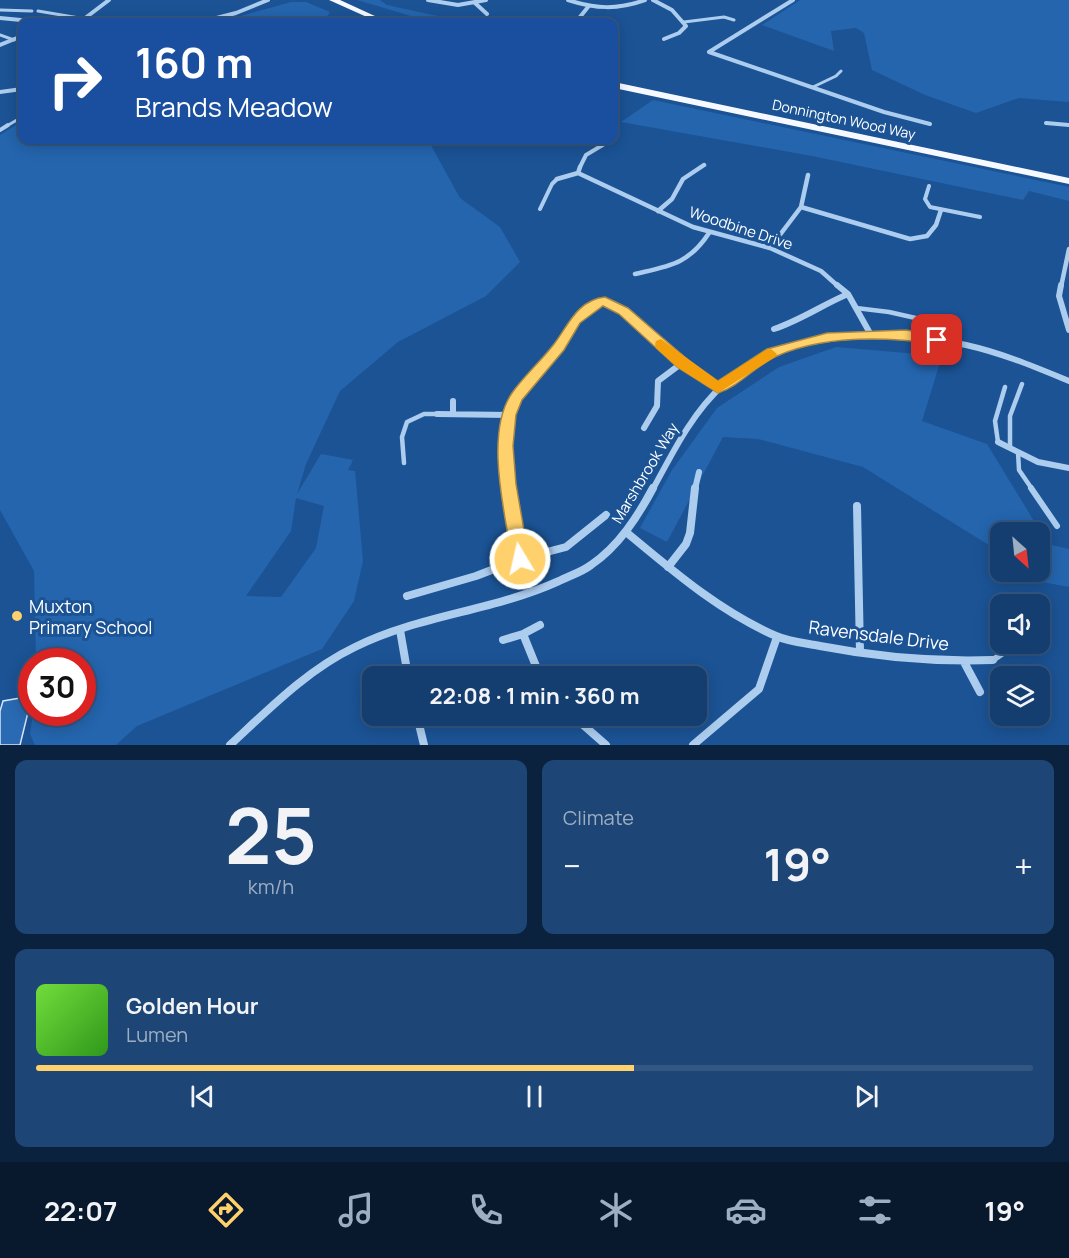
<!DOCTYPE html>
<html lang="en">
<head>
<meta charset="utf-8">
<style>
  :root { --surface:#143e70; --page:#1d4575; --text:#f1f3f6; --muted:#9daec3; --line:#335783; --accent:#ffd16c }
  body { margin:0; font-family:Manrope,sans-serif; background:var(--page); color:var(--text); height:100vh; display:flex; flex-direction:column; font-size:22px; white-space:nowrap }
  * { box-sizing:border-box; margin:0 }
  p { font-size:20px; color:var(--muted) }
  .icon { flex:none; width:33px; height:33px; fill:none; stroke:currentColor; stroke-width:2; stroke-linecap:round; stroke-linejoin:round }
  .map { position:relative; height:745px; overflow:hidden }
  .sheet { display:flex; flex-direction:column; gap:15px; padding:15px; background:#0b223e; flex:1 }
  .sheet>* { flex:none }
  .guide { position:absolute; left:18px; top:18px; width:600px; height:126px; border-radius:12px; box-shadow:0 3px 15px #0003,0 0 0 2px var(--line); background:#1a4fa0; color:#fff; overflow:hidden }
  .needle { width:39px; rotate:153deg }
  .buttons { position:absolute; left:990px; top:522px; display:grid; gap:12px }
  .buttons a { display:grid; place-items:center; width:60px; height:60px; border-radius:12px; background:var(--surface); box-shadow:0 3px 15px #0003,0 0 0 2px var(--line); font-size:30px }
  .speed { position:absolute; left:18px; top:648px; display:flex; gap:12px; font-size:30px; font-weight:700; text-align:center }
  .speed>* { display:grid; place-content:center; width:78px; height:78px; border-radius:50%; background:var(--surface); box-shadow:0 3px 15px #0003,0 0 0 2px var(--line); line-height:1 }
  .speed .limit { border:9px solid #d22; background:#fff; color:#111 }
  .pin { position:absolute; display:grid; place-items:center; width:51px; height:51px; color:#fff; margin:-26px; border-radius:12px; box-shadow:0 3px 9px #0006 }
  .me { position:absolute; width:66px; margin:-33px; rotate:351deg; stroke-linejoin:round; filter:drop-shadow(0 0 4px #0008) }
  .turn { display:flex; align-items:center; gap:21px; height:126px; padding:0 18px; font-size:27px }
  .turn .icon { width:78px; height:78px; stroke-width:2.5 }
  .turn b { display:block; font-size:42px; line-height:51px }
  .big { font-size:45px; font-weight:700; line-height:1.1 }
  .sheet .widget { flex:1; display:flex; flex-direction:column; justify-content:center; gap:9px; min-width:0; padding:0 21px; border-radius:12px; background:var(--page) }
  .sheet .dial { align-items:center; gap:0 }
  .dial b { font-size:78px; line-height:1 }
  .song { display:flex; align-items:center; gap:18px }
  .cover { width:72px; height:72px; border-radius:9px; background:linear-gradient(135deg,hsl(100 70% 55%),hsl(110 70% 35%)) }
  .played { height:6px; border-radius:3px; background:linear-gradient(90deg,var(--accent) 60%,var(--line) 60%) }
  .keys { display:flex; justify-content:space-around; direction:ltr }
  .heat { display:flex; justify-content:space-between; align-items:center; font-size:33px; direction:ltr }
  .sheet .tiles { flex:1; display:grid; gap:15px; grid-template-columns:1fr 1fr }
  .widget:last-child { grid-column:span 2 }
  .trip { position:absolute; left:362px; top:666px; width:345px; height:60px; border-radius:12px; background:var(--surface); box-shadow:0 3px 15px #0003,0 0 0 2px var(--line); font-weight:700; line-height:60px; text-align:center }
  .tab-bar { display:flex; height:96px; justify-content:space-around; align-items:center; background:#08192d; color:var(--muted) }
  .tab-bar .icon { width:42px; height:42px }
  .tab-bar .active { color:var(--accent) }
  .tab-bar b { font-size:27px; color:var(--text) }
  .map>svg:first-child { display:block }
  .green { fill:#2465ae; fill-rule:evenodd }
  .building { fill:#2a6ab3; stroke:#d4e6fb; stroke-width:1.5 }
  .lines { fill:none; stroke-linecap:round; stroke-linejoin:round }
  .service-far3 { stroke:#adcdef; stroke-width:3 }
  .service-far2 { stroke:#adcdef; stroke-width:4 }
  .service-far1 { stroke:#adcdef; stroke-width:4.5 }
  .service { stroke:#adcdef; stroke-width:6 }
  .minor-far3 { stroke:#adcdef; stroke-width:4 }
  .minor-far2 { stroke:#adcdef; stroke-width:4.5 }
  .minor-far1 { stroke:#adcdef; stroke-width:6 }
  .minor { stroke:#adcdef; stroke-width:8 }
  .primary { fill:#f6f9ff; fill-rule:evenodd }
  .route { fill:#ffd16c; stroke:#a68846; stroke-width:1.5 }
  .slow { fill:#f59e0b }
  .poi-dot { fill:#ffd16c; stroke:#1b5395; stroke-width:2 }
  .labels { text-anchor:middle; dominant-baseline:central; stroke-width:6; stroke-linejoin:round; paint-order:stroke }
  .far-street-label { font-size:14px; fill:#fff; stroke:#1b5395 }
  .street-label { font-size:15px; fill:#fff; stroke:#1b5395 }
  .near-poi-label { font-size:18px; fill:#fff; stroke:#1b5395; text-anchor:start }
  .near-street-label { font-size:18px; fill:#fff; stroke:#1b5395 }
</style>
</head>
<body>
<div class="map">
<svg width="1069" height="745" viewBox="0 0 1069 745">
  <rect width="100%" height="100%" fill="#1b5395"/>
  <!-- green -->
  <path class="green" d="M357,0H380L387,5L465,22H431Z
    M800,0H1069V102L1019,98L976,113L925,95L872,70L864,33L856,28L831,31L834,51L762,25Z
    M291,2H306L330,12L324,22H219Z
    M653,100L1069,187V201L1029,191L1023,200L812,156L621,122Z
    M22,121V140H428L460,198L500,227L520,262L486,296L398,342L340,391L306,464L297,494L321,454L353,460L348,470L355,471L363,561L354,601L322,649L137,726L116,745H35L30,734L33,713L82,712V662L36,661L34,571L0,510V135ZM296,498L324,506L316,548L281,597L246,596L291,531Z
    M836,347L942,356L922,421L987,444L1048,544L1069,549V587L1042,582L1028,572H1040V532H1000V552L863,467L758,439L723,437L667,542L640,528L672,470L717,408L779,367Z"/>
  <!-- building -->
  <path class="building" d="M32,696L20,745H0V711L3,701Z"/>
  <g class="lines">
    <!-- service-far3 -->
    <path class="service-far3" d="M0,10L32,11
      M38,11L97,21L132,22
      M684,22L724,17L734,20
      M0,35L14,40
      M813,87L836,76L841,71
      M5,127L22,117"/>
    <!-- service-far2 -->
    <path class="service-far2" d="M0,130L8,125
      M580,167L586,155L611,140
      M929,186L925,199L930,207L980,217
      M540,209L552,184L557,179"/>
    <!-- service-far1 -->
    <path class="service-far1" d="M856,308L889,312L951,326
      M998,442L995,421L1005,387
      M1010,448V416L1022,384
      M1018,452L1019,470L1032,489
      M404,463L402,437L407,422L424,414H437"/>
    <!-- service -->
    <path class="service" d="M1031,488L1057,526
      M1040,637L1048,635
      M993,660L1016,644"/>
    <!-- minor-far3 -->
    <path class="minor-far3" d="M428,0L458,5L486,0
      M568,0C596,9 617,10 645,0
      M653,0L672,10L686,26L679,33L664,39
      M475,3L487,14
      M0,18L42,22
      M80,22L109,0
      M201,22L236,13L268,0
      M576,22L588,7
      M0,45L22,36
      M709,52L884,112L930,124
      M709,52L793,0
      M0,92L22,89
      M1046,123L1069,125"/>
    <!-- minor-far2 -->
    <path class="minor-far2" d="M578,173L693,227L770,248L821,271L839,287
      M557,179L578,173L580,167
      M801,207L910,239L927,236L936,225L941,210
      M658,211L672,199L683,179L704,165
      M770,248L801,207L808,175
      M635,274C669,266 689,264 709,233
      M1061,287L1069,249"/>
    <!-- minor-far1 -->
    <path class="minor-far1" d="M837,285L848,294L871,335
      M1061,285L1059,296L1069,330
      M774,329C801,320 822,305 848,294
      M453,401V413
      M437,414L509,415
      M644,428L657,406L658,381L682,363
      M998,442L1038,462L1069,468
      M508,489C505,464 502,436 510,412C518,389 536,376 551,358C564,343 583,296 606,301C631,307 661,345 681,362C692,371 705,379 718,388
      M653,489C673,452 692,413 724,384C789,327 887,328 966,345C1002,353 1035,367 1069,381
      M695,489L699,472"/>
    <!-- minor -->
    <path class="minor" d="M857,506L860,652
      M626,532C673,571 719,611 776,636C790,642 805,643 820,646C877,657 935,662 993,660
      M520,559L566,547L606,515
      M668,567L686,544L690,533L695,488
      M407,596L476,576L520,559L508,488
      M540,625L523,634L540,676
      M400,630L408,676
      M503,640L523,634
      M964,662L980,692
      M417,716L424,745
      M573,716L606,745
      M230,745C269,709 307,670 355,647C419,615 493,611 559,581C569,576 582,572 591,565C619,546 638,516 653,488
      M693,745L759,689L777,637"/>
    <!-- primary -->
    <path class="primary" d="M329,0H340L388,22H378Z
      M614,82L1069,178V184L614,88Z"/>
  </g>
  <!-- route -->
  <path class="route" d="M605,297L628,308L687,359L718,381L767,349L827,333L906,330L937,335L944,340L937,344C887,337 825,335 777,356C756,365 740,386 718,393L677,367L619,314L603,306L580,323L564,350L522,400L516,415L513,446L516,484L529,559L526,564L520,566L515,564L512,559C505,513 484,433 512,393C524,376 541,361 554,344C568,326 577,300 605,297Z"/>
  <!-- slow -->
  <path class="slow" d="M661,339L718,381L766,350L771,349L777,354L775,357L718,393L677,367L656,348L655,344L656,341Z"/>
  <!-- markers -->
  <circle class="poi-dot" cx="17" cy="616" r="6"/>
  <g class="labels">
    <!-- far-street labels -->
    <g class="far-street-label">
      <text transform="translate(844 119) rotate(12)">Donnington Wood Way</text>
    </g>
    <!-- street labels -->
    <g class="street-label">
      <text transform="translate(741 228) rotate(18)">Woodbine Drive</text>
      <text transform="translate(645 473) rotate(-59)">Marshbrook Way</text>
    </g>
    <!-- near-poi labels -->
    <g class="near-poi-label">
      <text x="29" y="606">Muxton<tspan x="29" dy="21">Primary School</tspan></text>
    </g>
    <!-- near-street labels -->
    <g class="near-street-label">
      <text transform="translate(879 635) rotate(7)">Ravensdale Drive</text>
    </g>
  </g>
</svg>
<div class="buttons">
<a><svg class="needle" viewBox="-14 -14 28 28"><path d="M0-13l5 13h-10z" fill="#e53935"/><path d="M0 13l5-13h-10z" fill="#9daec3"/></svg></a>
<a><svg class="icon" aria-label="sound" viewBox="0 0 24 24"><path d="M4 9h4l5-4v14l-5-4H4zM17 9q2 3 0 6"/></svg></a>
<a><svg class="icon" aria-label="layers" viewBox="0 0 24 24"><path d="M12 4l9 5-9 5-9-5zM3 14l9 5 9-5"/></svg></a>
</div>
<div class="speed"><div class="limit">30</div></div>
<div class="pin" style="left:937px;top:340px;background:#d93025"><svg class="icon" aria-label="arrive" viewBox="0 0 24 24"><path d="M6 21V4h12l-3 4 3 4H6"/></svg></div>
<svg class="me" style="left:520px;top:559px" viewBox="-20 -20 40 40"><circle r="17" fill="#ffd16c" stroke="#fff" stroke-width="3"/><path d="M0-11L8 9 0 5-8 9z" fill="#fff"/></svg>
<div class="trip">22:08 · 1 min · 360 m</div>
<div class="guide">
<div class="turn"><svg class="icon" aria-label="right" viewBox="0 0 24 24"><path d="M7 20v-9h11M14 6l5 5-5 5"/></svg><div><b>160 m</b>Brands Meadow</div></div>
</div>
</div>
<section class="sheet">
<div class="tiles">
<div class="widget dial"><b>25</b><p>km/h</p></div>
<div class="widget"><p>Climate</p>
<div class="heat"><a>−</a><b class="big">19°</b><a>+</a></div>
</div>
<div class="widget">
<div class="song"><i class="cover"></i><div><b>Golden Hour</b><p>Lumen</p></div></div>
<div class="played"></div>
<div class="keys"><svg class="icon" aria-label="previous" viewBox="0 0 24 24"><path d="M18 5L8 12l10 7zM5 5v14"/></svg><svg class="icon" aria-label="pause" viewBox="0 0 24 24"><path d="M8 5v14M16 5v14"/></svg><svg class="icon" aria-label="next" viewBox="0 0 24 24"><path d="M6 5l10 7-10 7zM19 5v14"/></svg></div>
</div>
</div>
</section>
<nav class="tab-bar">
<b>22:07</b>
<svg class="icon active" aria-label="directions" viewBox="0 0 24 24"><path d="M12 3l9 9-9 9-9-9zM9 14v-3h6M13 9l2 2-2 2"/></svg>
<svg class="icon" aria-label="music" viewBox="0 0 24 24"><path d="M9 18V5l10-2v13"/><circle cx="6" cy="18" r="3"/><circle cx="16" cy="16" r="3"/></svg>
<svg class="icon" aria-label="phone" viewBox="0 0 24 24"><path d="M5 4h4l2 5-3 2q2 4 5 5l2-3 5 2v4C11 20 4 13 5 4z"/></svg>
<svg class="icon" aria-label="climate" viewBox="0 0 24 24"><path d="M12 3v18M4 7l16 10M4 17L20 7"/></svg>
<svg class="icon" aria-label="car" viewBox="0 0 24 24"><path d="M5 17H2v-5l4-1 3-4h7l3 4 3 1v5h-3M9 17h6M6 11h13"/><circle cx="7" cy="17" r="2"/><circle cx="17" cy="17" r="2"/></svg>
<svg class="icon" aria-label="filters" viewBox="0 0 24 24"><path d="M4 7h16M4 17h16"/><circle cx="9" cy="7" r="2"/><circle cx="15" cy="17" r="2"/></svg>
<b>19°</b>
</nav>
</body>
</html>
